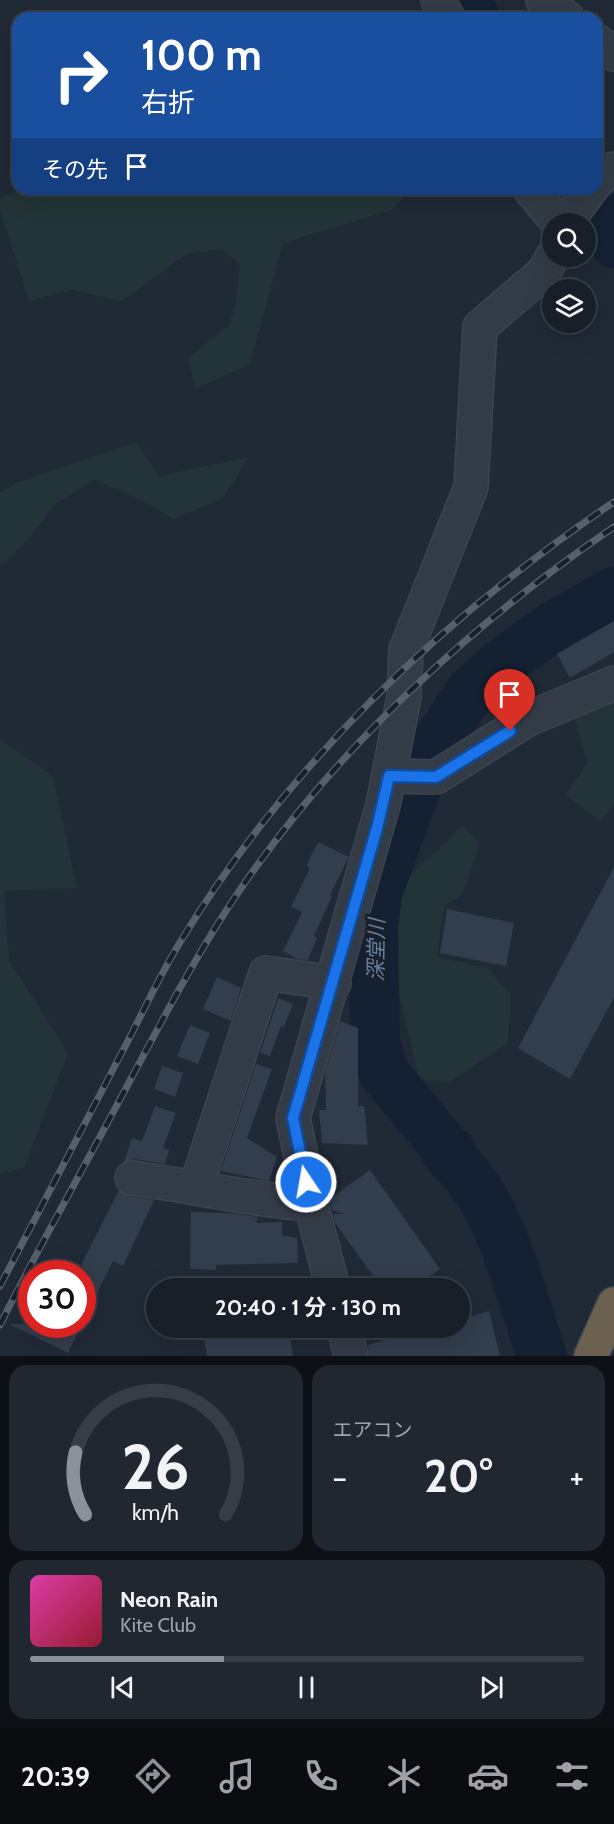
<!DOCTYPE html>
<html lang="ja">
<head>
<meta charset="utf-8">
<style>
  :root { --surface:#181f28; --page:#212730; --text:#f1f3f6; --muted:#9fa2a8; --line:#363d45; --accent:#8c9099 }
  body { margin:0; font-family:Cabin,"Noto Sans JP",sans-serif; background:var(--page); color:var(--text); height:100vh; display:flex; flex-direction:column; font-size:22px; white-space:nowrap }
  * { box-sizing:border-box; margin:0 }
  p { font-size:20px; color:var(--muted) }
  .icon { flex:none; width:33px; height:33px; fill:none; stroke:currentColor; stroke-width:2; stroke-linecap:round; stroke-linejoin:round }
  .map { position:relative; height:1356px; overflow:hidden }
  .panel { display:flex; flex-direction:column; gap:9px; padding:9px; background:#0d1116; flex:1 }
  .panel>* { flex:none }
  .banner { position:absolute; left:12px; top:12px; width:591px; height:183px; border-radius:18px; box-shadow:0 6px 24px #0002,0 0 0 2px var(--line); background:#1a4fa0; color:#fff; overflow:hidden }
  .tools { position:absolute; left:542px; top:213px; display:grid; gap:12px }
  .tools a { display:grid; place-items:center; width:54px; height:54px; border-radius:50%; background:var(--surface); box-shadow:0 6px 24px #0002,0 0 0 2px var(--line); font-size:30px }
  .speed { position:absolute; left:18px; top:1260px; display:flex; gap:12px; font-size:30px; font-weight:700; text-align:center }
  .speed>* { display:grid; place-content:center; width:78px; height:78px; border-radius:50%; background:var(--surface); box-shadow:0 6px 24px #0002,0 0 0 2px var(--line); line-height:1 }
  .speed .limit { border:9px solid #d22; background:#fff; color:#111 }
  .pin { position:absolute; display:grid; place-items:center; width:51px; height:51px; color:#fff; margin:-62px -26px; border-radius:50% 50% 50% 0; rotate:-45deg; box-shadow:0 0 6px #0007 }
  .pin .icon { rotate:45deg }
  .me { position:absolute; width:66px; margin:-33px; rotate:348deg; stroke-linejoin:round; filter:drop-shadow(0 0 4px #0008) }
  .turn { display:flex; align-items:center; gap:21px; height:126px; padding:0 30px; font-size:27px }
  .turn .icon { width:78px; height:78px; stroke-width:2.5 }
  .turn b { display:block; font-size:42px; line-height:51px }
  .then { display:flex; align-items:center; height:57px; padding:0 30px; background:#0003; gap:12px; font-size:22px }
  .big { font-size:45px; font-weight:700; line-height:1.1 }
  .panel .card { flex:1; display:flex; flex-direction:column; justify-content:center; gap:9px; min-width:0; padding:0 21px; border-radius:18px; background:var(--page) }
  .panel .dial { align-items:center; gap:0 }
  .dial svg { height:156px; overflow:visible; fill:none; stroke:var(--line); stroke-width:7; stroke-linecap:round; text-anchor:middle }
  .dial text { fill:var(--text); stroke:none }
  .song { display:flex; align-items:center; gap:18px }
  .cover { width:72px; height:72px; border-radius:9px; background:linear-gradient(135deg,hsl(320 70% 55%),hsl(350 70% 35%)) }
  .played { height:6px; border-radius:3px; background:linear-gradient(90deg,var(--accent) 35%,var(--line) 35%) }
  .keys { display:flex; justify-content:space-around; direction:ltr }
  .heat { display:flex; justify-content:space-between; align-items:center; font-size:33px; direction:ltr }
  .panel .tiles { flex:1; display:grid; gap:9px; grid-template-columns:1fr 1fr }
  .card:last-child { grid-column:span 2 }
  .trip { position:absolute; left:146px; top:1278px; width:324px; height:60px; border-radius:30px; background:var(--surface); box-shadow:0 6px 24px #0002,0 0 0 2px var(--line); font-weight:700; line-height:60px; text-align:center }
  .menu { display:flex; height:96px; justify-content:space-around; align-items:center; background:#0a0c10; color:var(--muted) }
  .menu .icon { width:42px; height:42px }
  .menu .current { color:var(--accent) }
  .menu b { font-size:27px; color:var(--text) }
  .map>svg:first-child { display:block }
  .green { fill:#223437 }
  .lines { fill:none; stroke-linecap:round; stroke-linejoin:round }
  .river { stroke:#142132; stroke-width:50 }
  .building { fill:#323d4d }
  .minor-casing { stroke:#3d4450; stroke-width:36 }
  .highway-casing { stroke:#3e4651; stroke-width:36 }
  .minor { stroke:#333b46; stroke-width:33 }
  .highway { stroke:#6c6150; stroke-width:33 }
  .rail-casing { stroke:#555f6e; stroke-width:7 }
  .rail { stroke:#19202b; stroke-width:4.5; stroke-dasharray:14; stroke-linecap:butt }
  .route-casing { stroke:#114b97; stroke-width:15 }
  .route { stroke:#1a73e8; stroke-width:10 }
  .labels { text-anchor:middle; dominant-baseline:central; stroke-width:6; stroke-linejoin:round; paint-order:stroke }
  .water-label { font-size:21px; font-style:italic; fill:#6680a2; stroke:#19202b }
</style>
</head>
<body>
<div class="map">
<svg width="614" height="1356" viewBox="0 0 614 1356">
  <rect width="100%" height="100%" fill="#202936"/>
  <!-- green -->
  <path class="green" d="M23,189H410L392,210L283,243L250,364L195,389L188,358L229,325L235,307L240,264L222,249L187,254L122,301L72,290L29,301L0,209V199Z
    M136,442L159,476L249,457L223,498L173,519L145,502L94,479L54,505L29,539L0,567V492L19,482Z
    M614,697V804L601,822L566,795L587,763L574,716Z
    M0,739L53,776L77,888L4,891L9,960L68,1053L24,1168L0,1174Z
    M463,825L480,843L462,895L444,906L437,957L487,968L511,994L508,1043L449,1082L419,1079L384,930L398,887Z"/>
  <g class="lines">
    <!-- river -->
    <path class="river" d="M465,0L475,18
      M579,189L614,243
      M542,1356C520,1294 501,1202 451,1158V1152H446L442,1143L384,1073L375,1042L373,930L377,893L428,755L471,691L503,662L562,621L614,592"/>
  </g>
  <!-- building -->
  <path class="building" d="M614,621V652L570,678L557,654Z
    M318,842L349,857L330,895L332,896L314,936L317,938L308,960L297,959L283,951L302,912L291,907L310,868L306,866Z
    M614,867V998L570,1079L518,1048Z
    M447,909L514,923L506,966L440,953Z
    M217,977L241,988L231,1021L203,1009Z
    M278,998L293,1004L284,1027L281,1026L270,1056L260,1053Z
    M340,1021L358,1028V1106H364L368,1145L322,1143L319,1110H326L325,1073Z
    M190,1025L210,1033L198,1064L177,1056Z
    M256,1064L272,1069L247,1138L277,1157L269,1181L221,1171Z
    M162,1066L183,1073L175,1097L154,1089Z
    M155,1106L176,1113L163,1148L169,1150L165,1164L135,1159L124,1162L132,1138L142,1141Z
    M370,1170L440,1269L413,1288H382L335,1223L333,1214H345L332,1210L329,1199Z
    M119,1190L129,1196L154,1200L123,1266L113,1261L82,1323V1263Z
    M191,1212L229,1213L258,1217L256,1223L282,1222V1235L297,1238L298,1263L216,1265V1270L190,1269Z
    M489,1311L500,1356H369L368,1345L429,1328H459V1320Z
    M9,1324H82L68,1353Z
    M202,1328H289L293,1356H207Z"/>
  <g class="lines">
    <!-- minor casing -->
    <g class="minor-casing">
      <path id="minor" d="M438,0L448,18
        M543,0L567,18
        M597,41L614,54
        M597,182L602,176L614,169
        M530,189L559,224
        M565,224L591,189
        M389,776L436,777L528,719L614,683
        M132,1178C192,1186 251,1200 311,1204
        M196,1187L266,973L334,983
        M333,1288L311,1204L293,1118L383,805L404,697L406,650L471,487L480,327L544,272L553,256
        M344,1328L351,1356"/>
    </g>
    <!-- highway casing -->
    <g class="highway-casing">
      <path id="highway" d="M591,1356L614,1304"/>
    </g>
    <!-- minor -->
    <use href="#minor" class="minor"/>
    <!-- highway -->
    <use href="#highway" class="highway"/>
    <!-- rail casing -->
    <g class="rail-casing">
      <path id="rail" d="M0,1286C40,1209 80,1133 120,1056C140,1019 157,980 179,944C287,765 442,618 614,502
        M0,1325C37,1250 79,1177 118,1103C159,1027 197,951 246,881C345,740 473,623 614,527"/>
    </g>
    <!-- rail -->
    <use href="#rail" class="rail"/>
  </g>
  <g class="lines">
    <!-- route casing -->
    <g class="route-casing">
      <path id="route" d="M306,1182L293,1118L377,828L389,776L436,777L510,731"/>
    </g>
    <!-- route -->
    <use href="#route" class="route"/>
  </g>
  <g class="labels">
    <!-- water labels -->
    <g class="water-label">
      <text transform="translate(376 950) rotate(-89)">深堂川</text>
    </g>
  </g>
</svg>
<div class="tools">
<a><svg class="icon" aria-label="search" viewBox="0 0 24 24"><circle cx="10" cy="10" r="6"/><path d="M15 15l6 6"/></svg></a>
<a><svg class="icon" aria-label="layers" viewBox="0 0 24 24"><path d="M12 4l9 5-9 5-9-5zM3 14l9 5 9-5"/></svg></a>
</div>
<div class="speed"><div class="limit">30</div></div>
<div class="pin" style="left:510px;top:731px;background:#d93025"><svg class="icon" aria-label="arrive" viewBox="0 0 24 24"><path d="M6 21V4h12l-3 4 3 4H6"/></svg></div>
<svg class="me" style="left:306px;top:1182px" viewBox="-20 -20 40 40"><circle r="17" fill="#1a73e8" stroke="#fff" stroke-width="3"/><path d="M0-11L8 9 0 5-8 9z" fill="#fff"/></svg>
<div class="trip">20:40 · 1 分 · 130 m</div>
<div class="banner">
<div class="turn"><svg class="icon" aria-label="right" viewBox="0 0 24 24"><path d="M7 20v-9h11M14 6l5 5-5 5"/></svg><div><b>100 m</b>右折</div></div>
<div class="then">その先<svg class="icon" aria-label="arrive" viewBox="0 0 24 24"><path d="M6 21V4h12l-3 4 3 4H6"/></svg></div>
</div>
</div>
<section class="panel">
<div class="tiles">
<div class="card dial"><svg viewBox="0 0 100 80">
<path d="M14 69A42 42 0 1 1 86 69"/>
<path d="M14 69A42 42 0 0 1 9 37" stroke="#8c9099"/>
<text x="50" y="56" font-size="32" font-weight="700">26</text>
<text x="50" y="72" font-size="11">km/h</text>
</svg></div>
<div class="card"><p>エアコン</p>
<div class="heat"><a>−</a><b class="big">20°</b><a>+</a></div>
</div>
<div class="card">
<div class="song"><i class="cover"></i><div><b>Neon Rain</b><p>Kite Club</p></div></div>
<div class="played"></div>
<div class="keys"><svg class="icon" aria-label="previous" viewBox="0 0 24 24"><path d="M18 5L8 12l10 7zM5 5v14"/></svg><svg class="icon" aria-label="pause" viewBox="0 0 24 24"><path d="M8 5v14M16 5v14"/></svg><svg class="icon" aria-label="next" viewBox="0 0 24 24"><path d="M6 5l10 7-10 7zM19 5v14"/></svg></div>
</div>
</div>
</section>
<nav class="menu">
<b>20:39</b>
<svg class="icon current" aria-label="directions" viewBox="0 0 24 24"><path d="M12 3l9 9-9 9-9-9zM9 14v-3h6M13 9l2 2-2 2"/></svg>
<svg class="icon" aria-label="music" viewBox="0 0 24 24"><path d="M9 18V5l10-2v13"/><circle cx="6" cy="18" r="3"/><circle cx="16" cy="16" r="3"/></svg>
<svg class="icon" aria-label="phone" viewBox="0 0 24 24"><path d="M5 4h4l2 5-3 2q2 4 5 5l2-3 5 2v4C11 20 4 13 5 4z"/></svg>
<svg class="icon" aria-label="climate" viewBox="0 0 24 24"><path d="M12 3v18M4 7l16 10M4 17L20 7"/></svg>
<svg class="icon" aria-label="car" viewBox="0 0 24 24"><path d="M5 17H2v-5l4-1 3-4h7l3 4 3 1v5h-3M9 17h6M6 11h13"/><circle cx="7" cy="17" r="2"/><circle cx="17" cy="17" r="2"/></svg>
<svg class="icon" aria-label="filters" viewBox="0 0 24 24"><path d="M4 7h16M4 17h16"/><circle cx="9" cy="7" r="2"/><circle cx="15" cy="17" r="2"/></svg>
</nav>
</body>
</html>
